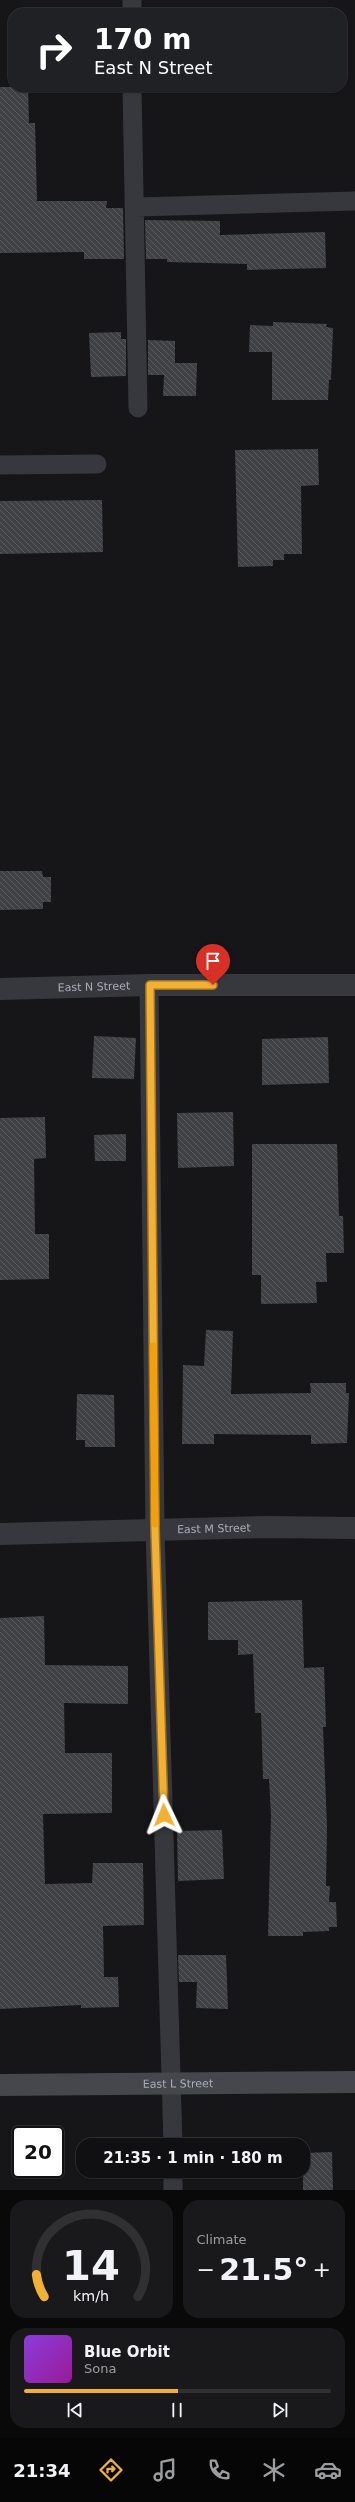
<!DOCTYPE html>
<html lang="en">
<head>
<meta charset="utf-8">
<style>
  :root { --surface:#101012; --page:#19191b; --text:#f1f3f6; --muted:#9c9d9f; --line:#303032; --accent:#f2b134 }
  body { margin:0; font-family:"DejaVu Sans",sans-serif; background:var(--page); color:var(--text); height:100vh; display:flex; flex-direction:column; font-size:15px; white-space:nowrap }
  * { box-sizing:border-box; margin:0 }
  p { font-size:13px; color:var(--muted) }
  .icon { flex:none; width:22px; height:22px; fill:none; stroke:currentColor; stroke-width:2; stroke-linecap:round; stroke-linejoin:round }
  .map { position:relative; height:2190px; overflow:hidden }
  .sheet { display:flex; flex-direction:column; gap:10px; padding:10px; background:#09090a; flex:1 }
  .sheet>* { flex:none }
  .hud { position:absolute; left:8px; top:8px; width:339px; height:84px; border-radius:16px; box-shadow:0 1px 3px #0004,0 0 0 1px var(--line); background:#202124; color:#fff; overflow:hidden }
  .speed { position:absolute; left:12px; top:2126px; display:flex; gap:8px; font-size:20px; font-weight:700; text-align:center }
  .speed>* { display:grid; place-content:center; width:52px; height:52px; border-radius:50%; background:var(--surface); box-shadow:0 1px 3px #0004,0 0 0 1px var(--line); line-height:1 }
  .speed .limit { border:2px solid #111; border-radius:6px; background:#fff; color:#111 }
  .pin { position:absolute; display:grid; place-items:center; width:34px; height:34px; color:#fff; margin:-41px -17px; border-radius:50% 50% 50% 0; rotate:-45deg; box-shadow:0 0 4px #0007 }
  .pin .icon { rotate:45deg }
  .me { position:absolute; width:44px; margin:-22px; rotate:358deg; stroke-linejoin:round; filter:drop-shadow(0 0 3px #0008) }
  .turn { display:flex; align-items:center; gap:14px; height:84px; padding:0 20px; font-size:18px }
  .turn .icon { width:52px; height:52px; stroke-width:2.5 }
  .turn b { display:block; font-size:28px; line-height:34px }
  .big { font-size:30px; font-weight:600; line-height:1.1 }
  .sheet .card { flex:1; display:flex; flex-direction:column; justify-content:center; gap:6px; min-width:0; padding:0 14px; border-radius:16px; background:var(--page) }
  .sheet .dial { align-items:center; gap:0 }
  .dial svg { height:104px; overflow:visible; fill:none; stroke:var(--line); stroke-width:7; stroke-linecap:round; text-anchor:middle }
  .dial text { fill:var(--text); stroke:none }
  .song { display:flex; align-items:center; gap:12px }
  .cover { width:48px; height:48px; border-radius:6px; background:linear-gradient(135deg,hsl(270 70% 55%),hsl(300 70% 35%)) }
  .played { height:4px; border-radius:2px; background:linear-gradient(90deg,var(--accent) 50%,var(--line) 50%) }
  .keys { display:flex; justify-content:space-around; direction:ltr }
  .heat { display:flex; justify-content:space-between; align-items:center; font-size:22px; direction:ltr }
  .sheet .tiles { flex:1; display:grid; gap:10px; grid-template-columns:1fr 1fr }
  .card:last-child { grid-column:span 2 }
  .trip { position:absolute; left:76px; top:2138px; width:234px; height:40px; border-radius:16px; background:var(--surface); box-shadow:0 1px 3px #0004,0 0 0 1px var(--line); font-weight:600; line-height:40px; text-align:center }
  .tabs { display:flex; height:64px; justify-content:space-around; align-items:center; background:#060607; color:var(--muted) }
  .tabs .icon { width:28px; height:28px }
  .tabs .selected { color:var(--accent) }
  .tabs b { font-size:18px; color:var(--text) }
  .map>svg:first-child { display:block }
  .building { fill:url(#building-back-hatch) }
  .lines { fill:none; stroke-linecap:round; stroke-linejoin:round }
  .lane { stroke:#37383d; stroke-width:19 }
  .street { stroke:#37383d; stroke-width:22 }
  .secondary { stroke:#45474d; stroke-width:22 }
  .route-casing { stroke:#9d7322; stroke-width:10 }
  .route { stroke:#f2b134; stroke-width:7 }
  .slow { stroke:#f59e0b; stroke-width:7 }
  .labels { text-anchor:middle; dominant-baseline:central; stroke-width:4; stroke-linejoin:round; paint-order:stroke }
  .street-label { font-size:11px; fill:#a8adb8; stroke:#111113 }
</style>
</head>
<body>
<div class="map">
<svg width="355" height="2190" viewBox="0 0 355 2190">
  <defs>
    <pattern id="building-back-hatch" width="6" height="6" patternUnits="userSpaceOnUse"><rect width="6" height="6" fill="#404145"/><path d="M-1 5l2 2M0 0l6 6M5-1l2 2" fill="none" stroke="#595a5e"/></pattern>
  </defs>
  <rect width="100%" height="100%" fill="#161618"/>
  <!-- building -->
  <path class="building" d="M0,87H28L29,123H35L37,201H107L106,208H123L124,259H84V252L0,253Z
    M145,220L220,221V235L325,232L326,268L247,270V264L167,262V259H146Z
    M273,322L327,324L326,327L333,328L331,380H329L328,400H272V352H249L250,325L273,326Z
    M121,332V339H126V376L91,377L89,333Z
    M148,340L175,341V363H197L196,396H163L164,375H148Z
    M318,449L319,485L301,486L302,554H284V560H273V566L238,567L235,450Z
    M102,500L103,552L0,554V501Z
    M0,871H42L43,877H51V902H43V909L0,910Z
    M94,1036L136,1038L134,1079L92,1078Z
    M328,1037L329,1083L262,1085V1039Z
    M233,1112L234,1166L178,1168L177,1113Z
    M45,1117L46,1158L34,1159L35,1234H49V1279L0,1280V1118Z
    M126,1134V1161H95L94,1135Z
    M252,1144H337L339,1216H343L344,1253H326L327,1282H316L317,1303L261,1304V1275H252Z
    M206,1330L233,1331L231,1394L311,1393L310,1383H346V1393H349L347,1443L311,1444V1435L214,1434V1444H182L183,1365L204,1366Z
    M77,1394L114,1395L115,1447H85V1440H76Z
    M302,1600L304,1668L324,1667L326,1727H323L327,1827L326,1886H330L329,1902H336L337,1927H329V1931L303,1932V1936H268L271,1816L269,1779H263L261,1713H255L253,1654L238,1655V1640H208V1602Z
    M44,1616L45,1665L128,1666V1704L64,1703L65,1753H112V1813L43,1814L45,1884L92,1883L93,1863H143L144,1925L103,1926L104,1977H118L119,2007L81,2008V2005L0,2009V1618Z
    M222,1830L224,1879L178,1881L177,1831Z
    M178,1955H226L228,2009L196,2008L197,1982H179Z
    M332,2152L333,2190H303V2153Z"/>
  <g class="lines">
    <!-- lane -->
    <path class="lane" d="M132,0V13
      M132,87L138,408
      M136,207L355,201
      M0,465L97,464
      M149,985L155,1530L173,2145
      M173,2171V2190"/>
    <!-- street -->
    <g class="street">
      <path id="s1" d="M0,989L149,985H355"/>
      <path id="s2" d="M0,1534L267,1527L355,1528"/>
    </g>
    <!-- secondary -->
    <path class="secondary" id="s3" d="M0,2085L355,2082"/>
  </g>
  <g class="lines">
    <!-- route casing -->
    <g class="route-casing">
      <path id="route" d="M164,1815L155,1530L150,985H213"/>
    </g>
    <!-- route -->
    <use href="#route" class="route"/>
    <!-- slow -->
    <path class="slow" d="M153,1346L155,1524"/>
  </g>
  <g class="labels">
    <!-- street labels -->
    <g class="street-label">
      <text stroke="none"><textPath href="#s1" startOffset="94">East N Street</textPath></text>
      <text stroke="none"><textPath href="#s2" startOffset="214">East M Street</textPath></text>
      <text stroke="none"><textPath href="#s3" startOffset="178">East L Street</textPath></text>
    </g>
  </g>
</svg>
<div class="speed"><div class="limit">20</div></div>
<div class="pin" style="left:213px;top:985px;background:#d93025"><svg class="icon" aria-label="arrive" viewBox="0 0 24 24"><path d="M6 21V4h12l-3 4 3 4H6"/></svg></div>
<svg class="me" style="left:164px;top:1815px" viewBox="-20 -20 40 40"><path d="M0-17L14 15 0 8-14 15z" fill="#f2b134" stroke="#fff" stroke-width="4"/></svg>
<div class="trip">21:35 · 1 min · 180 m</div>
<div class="hud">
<div class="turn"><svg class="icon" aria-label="right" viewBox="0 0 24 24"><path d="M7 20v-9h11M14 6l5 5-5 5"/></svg><div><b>170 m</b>East N Street</div></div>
</div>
</div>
<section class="sheet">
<div class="tiles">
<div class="card dial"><svg viewBox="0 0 100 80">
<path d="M14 69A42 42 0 1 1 86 69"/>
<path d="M14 69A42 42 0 0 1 8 52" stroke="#f2b134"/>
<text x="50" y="56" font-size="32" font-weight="700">14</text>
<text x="50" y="72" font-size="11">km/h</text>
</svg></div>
<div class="card"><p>Climate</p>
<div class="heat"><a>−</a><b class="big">21.5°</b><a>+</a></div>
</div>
<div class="card">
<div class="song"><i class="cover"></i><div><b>Blue Orbit</b><p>Sona</p></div></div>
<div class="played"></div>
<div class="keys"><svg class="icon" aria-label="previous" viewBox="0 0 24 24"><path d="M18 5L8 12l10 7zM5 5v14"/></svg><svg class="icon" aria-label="pause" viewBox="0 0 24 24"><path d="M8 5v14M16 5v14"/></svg><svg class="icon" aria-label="next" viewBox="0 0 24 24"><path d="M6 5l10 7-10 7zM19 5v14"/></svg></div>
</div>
</div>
</section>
<nav class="tabs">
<b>21:34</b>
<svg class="icon selected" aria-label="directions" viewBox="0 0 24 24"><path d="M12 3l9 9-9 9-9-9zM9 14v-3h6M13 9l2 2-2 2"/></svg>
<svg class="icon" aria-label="music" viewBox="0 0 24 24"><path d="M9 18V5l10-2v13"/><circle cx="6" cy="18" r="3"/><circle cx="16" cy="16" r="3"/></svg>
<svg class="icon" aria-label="phone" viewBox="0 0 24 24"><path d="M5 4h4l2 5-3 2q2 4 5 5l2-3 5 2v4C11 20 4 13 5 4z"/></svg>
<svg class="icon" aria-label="climate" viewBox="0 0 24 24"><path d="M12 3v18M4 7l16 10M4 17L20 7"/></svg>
<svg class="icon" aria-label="car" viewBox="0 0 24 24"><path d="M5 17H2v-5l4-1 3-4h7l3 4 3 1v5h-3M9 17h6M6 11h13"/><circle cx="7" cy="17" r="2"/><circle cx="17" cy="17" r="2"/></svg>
</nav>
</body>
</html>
